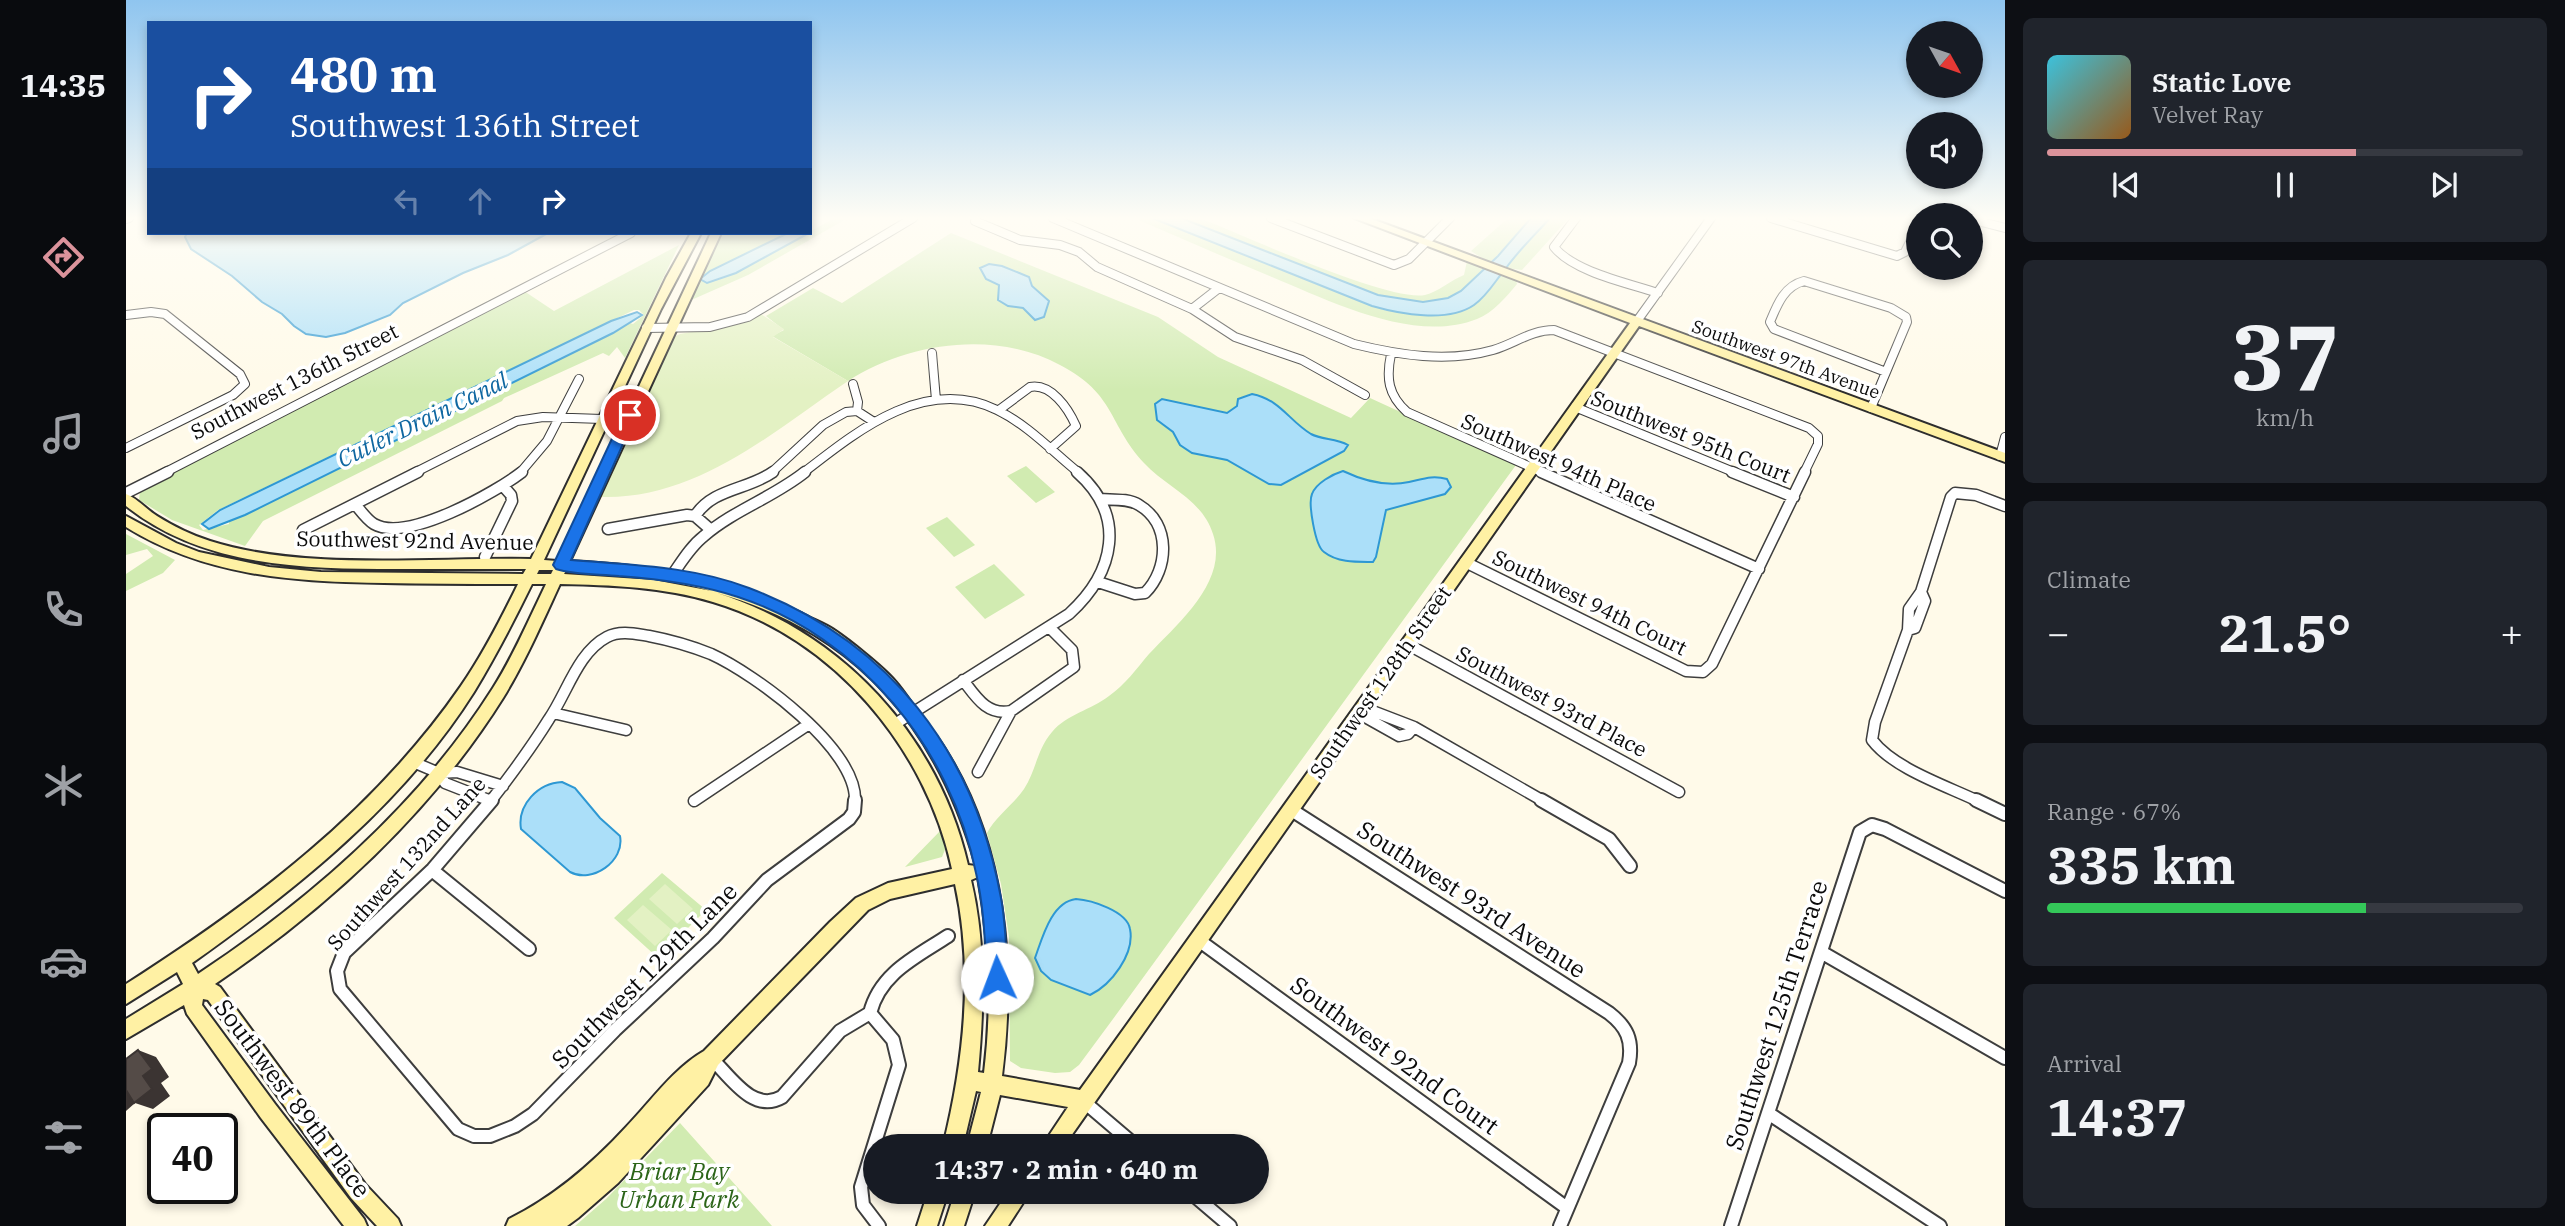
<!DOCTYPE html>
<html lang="en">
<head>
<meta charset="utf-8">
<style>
  :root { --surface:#171b24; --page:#20242c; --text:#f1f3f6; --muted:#9ea1a6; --line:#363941; --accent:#db939b }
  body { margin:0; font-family:"IBM Plex Serif",serif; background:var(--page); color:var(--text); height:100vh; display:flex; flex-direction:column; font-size:26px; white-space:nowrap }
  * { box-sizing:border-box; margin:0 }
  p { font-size:23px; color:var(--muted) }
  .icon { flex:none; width:38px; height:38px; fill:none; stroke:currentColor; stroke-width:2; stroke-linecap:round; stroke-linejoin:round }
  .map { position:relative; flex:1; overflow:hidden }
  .sheet { display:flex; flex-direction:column; gap:18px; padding:18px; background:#0d0f14; width:560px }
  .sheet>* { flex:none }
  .top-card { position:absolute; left:21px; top:21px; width:665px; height:214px; border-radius:0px; box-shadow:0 4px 10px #0003; background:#1a4fa0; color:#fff; overflow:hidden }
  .needle { width:46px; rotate:130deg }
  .controls { position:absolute; left:1780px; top:21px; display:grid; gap:14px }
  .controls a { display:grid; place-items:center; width:77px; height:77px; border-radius:50%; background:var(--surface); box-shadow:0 4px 10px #0003; font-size:35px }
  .speed { position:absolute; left:21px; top:1113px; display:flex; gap:14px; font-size:35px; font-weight:700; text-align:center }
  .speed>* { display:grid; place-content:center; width:91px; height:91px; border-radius:50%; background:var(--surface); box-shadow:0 4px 10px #0003; line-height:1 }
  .speed .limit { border:4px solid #111; border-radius:10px; background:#fff; color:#111 }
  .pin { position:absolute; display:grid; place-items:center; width:60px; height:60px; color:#fff; margin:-30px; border:4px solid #fff; border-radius:50%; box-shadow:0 2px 7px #0007 }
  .me { position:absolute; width:77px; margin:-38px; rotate:358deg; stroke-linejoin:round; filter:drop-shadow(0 0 5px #0008) }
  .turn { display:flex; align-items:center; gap:24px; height:147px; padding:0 28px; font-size:32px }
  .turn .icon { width:91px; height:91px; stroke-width:2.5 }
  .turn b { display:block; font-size:49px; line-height:60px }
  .lanes { display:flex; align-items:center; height:66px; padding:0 28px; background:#0003; justify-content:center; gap:35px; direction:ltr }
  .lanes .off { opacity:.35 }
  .big { font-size:52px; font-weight:700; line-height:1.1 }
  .sheet .widget { flex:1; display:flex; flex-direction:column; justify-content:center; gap:10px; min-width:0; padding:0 24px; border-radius:10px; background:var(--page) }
  .sheet .dial { align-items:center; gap:0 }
  .dial b { font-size:91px; line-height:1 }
  .song { display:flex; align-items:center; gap:21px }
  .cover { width:84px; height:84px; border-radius:10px; background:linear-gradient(135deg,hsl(190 70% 55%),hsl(30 70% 35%)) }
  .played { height:7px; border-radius:4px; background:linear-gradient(90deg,var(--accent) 65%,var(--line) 65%) }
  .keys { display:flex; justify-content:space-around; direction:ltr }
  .heat { display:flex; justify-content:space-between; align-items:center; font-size:38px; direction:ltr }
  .charge { height:10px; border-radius:5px; background:linear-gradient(90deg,#34c759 67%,var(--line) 0) }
  .trip { position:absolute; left:737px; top:1134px; width:406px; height:70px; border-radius:35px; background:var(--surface); box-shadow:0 4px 10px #0003; font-weight:700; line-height:70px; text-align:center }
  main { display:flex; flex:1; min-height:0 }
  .dock { display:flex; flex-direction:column; width:126px; justify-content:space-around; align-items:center; background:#090b0e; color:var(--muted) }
  .dock .icon { width:49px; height:49px }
  .dock .selected { color:var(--accent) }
  .dock b { font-size:32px; color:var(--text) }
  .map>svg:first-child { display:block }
  .green { fill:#d1ebb1; fill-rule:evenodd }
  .pitch { fill:#e3f1c3 }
  .water { fill:#abdff9; stroke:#2e98d3; stroke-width:2 }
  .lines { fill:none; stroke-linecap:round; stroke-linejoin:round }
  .street-far2-casing { stroke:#3e3e3e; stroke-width:10 }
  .street-far1-casing { stroke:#3e3e3e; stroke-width:13 }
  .street-casing { stroke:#3e3e3e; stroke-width:16 }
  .secondary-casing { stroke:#2d2d2d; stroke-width:4 }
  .street-far2 { stroke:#fff; stroke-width:8 }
  .street-far1 { stroke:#fff; stroke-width:10 }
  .street { stroke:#fff; stroke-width:12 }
  .secondary { fill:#fff1a4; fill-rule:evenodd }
  .shaded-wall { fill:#3b3432 }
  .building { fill:#544b47; stroke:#3b3432; stroke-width:2 }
  .route { fill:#1a73e8; stroke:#114b97; stroke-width:2 }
  .labels { text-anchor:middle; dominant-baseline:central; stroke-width:7; stroke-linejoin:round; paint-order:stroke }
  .far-street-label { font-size:18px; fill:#0b0b0b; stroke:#fff }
  .street-label { font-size:21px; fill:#0b0b0b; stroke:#fff }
  .water-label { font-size:23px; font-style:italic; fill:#0f67a1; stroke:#fff }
  .near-street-label { font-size:24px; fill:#0b0b0b; stroke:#fff }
  .near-park-label { font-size:24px; font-style:italic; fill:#2c6519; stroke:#fff }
</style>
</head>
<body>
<main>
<nav class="dock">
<b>14:35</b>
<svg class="icon selected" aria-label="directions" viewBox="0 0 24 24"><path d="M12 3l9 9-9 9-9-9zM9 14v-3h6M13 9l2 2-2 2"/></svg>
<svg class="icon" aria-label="music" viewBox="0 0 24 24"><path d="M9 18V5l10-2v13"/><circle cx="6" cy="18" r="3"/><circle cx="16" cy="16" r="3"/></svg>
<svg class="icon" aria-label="phone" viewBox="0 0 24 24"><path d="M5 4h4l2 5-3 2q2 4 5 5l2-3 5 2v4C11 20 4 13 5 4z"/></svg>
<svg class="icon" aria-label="climate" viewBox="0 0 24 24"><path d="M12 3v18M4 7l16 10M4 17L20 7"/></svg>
<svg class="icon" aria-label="car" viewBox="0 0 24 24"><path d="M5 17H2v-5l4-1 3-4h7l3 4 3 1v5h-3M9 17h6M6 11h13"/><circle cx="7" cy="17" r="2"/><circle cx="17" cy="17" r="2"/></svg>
<svg class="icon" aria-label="filters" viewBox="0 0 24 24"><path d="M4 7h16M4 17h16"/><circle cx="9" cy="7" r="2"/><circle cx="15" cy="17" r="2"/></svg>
</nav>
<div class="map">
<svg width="1879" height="1226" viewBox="0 0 1879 1226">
  <rect width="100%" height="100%" fill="#fffae9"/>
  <!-- green -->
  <path class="green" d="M709,218H722L622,275L563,301L574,279L581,283L597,278Z
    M1008,218H1026L1258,310C1305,318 1348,320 1375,274L1390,279L1391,284C1381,296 1367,313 1351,319C1288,344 1204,301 1146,277C1100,258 1054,238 1008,218Z
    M1055,218H1074C1117,235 1262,302 1299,295C1312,292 1325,280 1338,275L1341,261L1359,268C1351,275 1343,284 1335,291C1311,311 1270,302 1244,293Z
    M1382,218H1405L1364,263L1345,251Z
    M1424,218H1443L1396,270L1379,268Z
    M597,233H662L574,278L585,251Z
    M825,233L1032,317L1092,357L1225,418L1244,398L1390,465L987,1019L953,1065L944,1072L929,1073L895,1068L884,1061L883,937L875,884L861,833C869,817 888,804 898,789C910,771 911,749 926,732C941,714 965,710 983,696C999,685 1011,668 1023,654C1052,623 1103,581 1087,534C1076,499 1041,488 1018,463C982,424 990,394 934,365C870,330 782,342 722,381L646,336L658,330L640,316L687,288L716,303Z
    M553,245L499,358L491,347L483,356L477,353L378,398L376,401L137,521L119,546L46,520L13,500L14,491L36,478L398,291L428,311ZM508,310H513L518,315L507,324L504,323L103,521V524L77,530L73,525L92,510Z
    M900,466L929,492L910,503L881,476Z
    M821,517L849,545L828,557L800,528Z
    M0,534L49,560L37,573L0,591V574L27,556L21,549L0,555Z
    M868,564L899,595L859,619L829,587Z
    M815,830L820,847L816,857L779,867Z
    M536,873L580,910L532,958L488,918Z
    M554,1123L646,1226H449L480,1199Z"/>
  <!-- pitch -->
  <path class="pitch" d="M635,314L658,329L647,337L722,381C648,431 571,500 475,497L484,472L545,338L554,334L606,325Z
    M539,884L567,909L551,924L523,899Z
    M517,905L546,930L529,946L501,920Z"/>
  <!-- water -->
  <path class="water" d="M1026,218H1055L1252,295L1297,302L1322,298L1335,291L1372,256L1405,218H1424C1409,235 1393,250 1380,268C1369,281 1362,295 1348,305C1322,323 1274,314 1246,306Z
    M61,233H422L382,255L337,273L277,303L264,315L219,333L200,337L180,334L168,326L156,314L136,302L106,276L65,249L59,237Z
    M662,233H683L610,273L581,283L574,279L584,271Z
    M863,264L876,266L903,277L906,286L923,301L918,317L909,320L897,308L882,306L872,300L873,285L860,279L854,268Z
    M511,312L516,315L487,333L119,515L83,529L76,524L94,510L485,321Z
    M1126,394C1155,400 1162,420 1185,434C1196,440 1210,438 1222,445L1218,451L1155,485L1143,484L1101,460L1066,453L1054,445L1047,432L1031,420L1029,404L1036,399L1101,413L1111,406L1112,399Z
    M1217,471C1238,481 1260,487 1283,482C1297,479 1306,475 1321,479L1325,487L1319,494L1260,510L1250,557L1247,562C1231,562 1212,563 1198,552C1189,546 1182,503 1186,494C1190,483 1207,474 1217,471Z
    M436,782L449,788L474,818L494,836C499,861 466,884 444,872L395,829C391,805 412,783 436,782Z
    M950,899C965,900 1001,911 1004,929C1009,954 985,985 964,995L925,980L915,971L909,958C916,939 925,902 950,899Z"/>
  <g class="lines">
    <!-- street-far2 casing -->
    <g class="street-far2-casing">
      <path id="street-far2" d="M927,218L1228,344C1273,355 1321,363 1367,350C1388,344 1405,330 1428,330L1683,428L1692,436V444L1678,473
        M1145,218L1268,265L1283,259L1324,218
        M1450,218L1428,247C1448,272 1502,283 1532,293
        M1645,218L1771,256L1779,252L1792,226
        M0,219L3,218
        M1844,219L1879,228
        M849,221L894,240L934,245L953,252L971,267L1066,309L1109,337L1176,360L1239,395
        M1678,281L1765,308L1780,317L1781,322L1760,372L1648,329L1644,322C1651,305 1658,286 1678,281Z
        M1066,309L1093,288
        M0,315L25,312L39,314L114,374L119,384L107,395L0,448
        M1511,321L1585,218
        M520,328L584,327L622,317L787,218
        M806,353L810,400
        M1265,354C1260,378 1262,395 1281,412L1418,473
        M727,384L732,402L731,411
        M1449,407L1610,473
        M1745,408L1760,372
        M873,410L904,387C925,383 942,408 950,426L924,449
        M1874,456L1879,437
        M38,473L505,233
        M288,473L391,421L417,417L476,419
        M394,473L421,441L453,379
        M645,473L697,425L720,412L731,411L748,422
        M677,473C731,431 799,375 871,410C902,425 927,452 953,473"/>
    </g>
    <!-- street-far1 casing -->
    <g class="street-far1-casing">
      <path id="street-far1" d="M1415,472L1633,569
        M1606,472L1668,497
        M0,493L42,472
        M229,504C234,510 241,520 248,524C281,543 370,492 396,472
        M569,516C587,488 622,490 647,472
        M482,529L561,515L569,516L585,530
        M177,530L292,472
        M359,557L386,501L385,495L377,486
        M1339,562L1560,671L1577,672L1586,664L1679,472
        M547,574C556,561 565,546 578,536C608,510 648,497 679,472
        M972,582L1009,594L1019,593C1043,569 1045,524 1013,505C1002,498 986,500 974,499
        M1782,630L1789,628L1799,601L1795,592
        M1281,644L1553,792
        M837,680C850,697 861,716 885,711L948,667L946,650L923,627
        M1236,707L1288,727L1419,802
        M427,713L500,730
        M1232,713L1273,736L1282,734L1288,727
        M769,724L943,614C989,572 1001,516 951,472
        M287,762L313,773L331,772L377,786
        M852,772L885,711
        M313,773L319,783L365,801
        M568,801L683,724
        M364,802C385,775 405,748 423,719C441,693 452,652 481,637C494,630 510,634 523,636C544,640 565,646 585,654C629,674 732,749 729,802
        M1854,802C1821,786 1768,769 1746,740L1749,722L1782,630L1783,609L1795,592L1825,497L1829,493L1850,495L1879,506"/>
    </g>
    <!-- street casing -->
    <g class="street-casing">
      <path id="street" d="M366,800L307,869L218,953L211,971L214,989L332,1129L348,1136H364L389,1126L407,1114L489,1030L587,938L641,880L723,819L728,812L729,800
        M1415,800L1483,839L1504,866
        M1850,800L1879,814
        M1164,809L1483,1013C1501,1027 1507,1040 1503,1063L1434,1226
        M306,870L403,949
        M1071,939L1441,1208
        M1695,952L1879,1058
        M744,1013L767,1040L773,1065L735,1187L737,1205L753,1226
        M744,1013C754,973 790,957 822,936
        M585,1058C604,1076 627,1114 656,1097L714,1031L744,1013
        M956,1100L1010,1146
        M1642,1113L1814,1226
        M1064,1192L1104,1226
        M1605,1226L1734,832L1746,825L1759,829L1879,891"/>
    </g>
    <!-- secondary casing -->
    <g class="secondary-casing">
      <path id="secondary" d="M1228,218H1243L1879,453V462L1513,326L938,1146H916L942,1107L874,1095L861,1146H841L855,1092L850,1091L837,1146H817C838,1061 848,971 829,884L764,899L742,910L592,1065L582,1085L528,1144L492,1183L452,1218L441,1226H380L383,1219C429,1196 466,1164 501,1126C526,1100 547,1069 578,1051L704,922L730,898L762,883L826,869C800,748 708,638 587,602C538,587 485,585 434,584C416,623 399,662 377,698C305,813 200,909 89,984L94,987L239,1184L272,1219L275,1226H251L225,1198L82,1000L77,999L76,1005L149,1104L238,1219L241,1226H218L135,1118L61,1014L58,1005L0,1039V1019L57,984L51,972L0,1004V984C127,903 248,812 335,686C357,654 375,619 392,584C348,584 303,584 258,583C168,582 79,576 0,527V516L50,543L73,552L143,567L195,572L397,574L400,569C357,569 314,569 271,569C176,569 77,567 0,506V494C12,499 20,509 31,516C47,526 65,535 84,541C178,571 306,557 405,559L540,278L565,233H575L535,309L418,560L431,561L585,233H595L444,561C524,565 603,578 675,613C685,619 698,623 708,630C723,640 757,667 769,681C778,691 786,704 794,715C802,726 812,737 819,749C880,845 890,967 876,1076L954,1090L1504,323ZM413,570H427L425,574H411ZM440,571C489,573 539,578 586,591L528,580L438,574ZM406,584H420C403,619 388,655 367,688C294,804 185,899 72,974L66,963C172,888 278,803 348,692C369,657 388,621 406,584ZM591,593C732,633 811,727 850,866L842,865C812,736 717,633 591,593ZM852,877C864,943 866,1007 858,1073L852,1072C858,1008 860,943 845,880Z
        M802,1192H822L811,1226H791Z
        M829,1192H849L838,1226H818Z
        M882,1192H904L882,1226H859Z"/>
    </g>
    <!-- street-far2 -->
    <use href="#street-far2" class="street-far2"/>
    <!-- street-far1 -->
    <use href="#street-far1" class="street-far1"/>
    <!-- street -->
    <use href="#street" class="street"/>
    <!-- secondary -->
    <use href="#secondary" class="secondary"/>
  </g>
  <!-- shaded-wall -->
  <path class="shaded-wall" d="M12,1050L30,1057L43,1077L35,1083L44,1096L27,1109L9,1103L0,1111V1090Z"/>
  <!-- building -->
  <path class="building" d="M12,1050L26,1069L17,1076L26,1089L8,1103L0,1090V1059Z"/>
  <!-- sky -->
  <linearGradient id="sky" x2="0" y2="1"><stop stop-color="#8fc5ef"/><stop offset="0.56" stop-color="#fffdf5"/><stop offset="1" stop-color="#fffdf5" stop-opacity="0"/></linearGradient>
  <rect width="1879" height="390" fill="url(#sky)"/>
  <!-- route -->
  <path class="route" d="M504,411L510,415L445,560C504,565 567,566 623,588C764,642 848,751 875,898C880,924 880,952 882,978L879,985L871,988L864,985L861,978C859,943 858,907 850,873C825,749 734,637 612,597C573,584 534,579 493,576C473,574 449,575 430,569L427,565L497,415Z"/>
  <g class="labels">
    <!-- far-street labels -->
    <g class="far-street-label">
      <text transform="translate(1660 359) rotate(20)">Southwest 97th Avenue</text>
    </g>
    <!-- street labels -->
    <g class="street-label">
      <text transform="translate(168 381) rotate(-27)">Southwest 136th Street</text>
      <text transform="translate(1565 436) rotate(22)">Southwest 95th Court</text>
      <text transform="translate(1433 462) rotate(24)">Southwest 94th Place</text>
      <text transform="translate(289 540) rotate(1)">Southwest 92nd Avenue</text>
      <text transform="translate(1464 602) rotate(26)">Southwest 94th Court</text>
      <text transform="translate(1254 682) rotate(-55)">Southwest 128th Street</text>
      <text transform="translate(1426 701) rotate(28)">Southwest 93rd Place</text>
      <text transform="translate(280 863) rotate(-48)">Southwest 132nd Lane</text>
    </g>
    <!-- water labels -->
    <g class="water-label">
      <text transform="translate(296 419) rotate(-26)">Cutler Drain Canal</text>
    </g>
    <!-- near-street labels -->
    <g class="near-street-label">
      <text transform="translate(1346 899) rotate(33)">Southwest 93rd Avenue</text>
      <text transform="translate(518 975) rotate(-45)">Southwest 129th Lane</text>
      <text transform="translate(1650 1015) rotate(-72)">Southwest 125th Terrace</text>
      <text transform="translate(1269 1055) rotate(36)">Southwest 92nd Court</text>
      <text transform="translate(167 1098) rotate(53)">Southwest 89th Place</text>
    </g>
    <!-- near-park labels -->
    <g class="near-park-label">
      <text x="553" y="1171">Briar Bay<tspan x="553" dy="28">Urban Park</tspan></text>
    </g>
  </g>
</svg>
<div class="controls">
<a><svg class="needle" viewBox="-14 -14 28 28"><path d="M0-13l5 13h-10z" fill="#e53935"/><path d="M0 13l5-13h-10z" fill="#9ea1a6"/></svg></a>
<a><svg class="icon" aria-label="sound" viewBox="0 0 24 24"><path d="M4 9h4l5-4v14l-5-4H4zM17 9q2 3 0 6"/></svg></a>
<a><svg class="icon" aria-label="search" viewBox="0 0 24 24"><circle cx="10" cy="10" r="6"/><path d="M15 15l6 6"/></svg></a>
</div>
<div class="speed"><div class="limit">40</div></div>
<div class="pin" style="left:504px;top:415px;background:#d93025"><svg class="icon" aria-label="arrive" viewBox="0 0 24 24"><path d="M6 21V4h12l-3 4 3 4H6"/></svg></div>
<svg class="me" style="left:871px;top:978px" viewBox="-20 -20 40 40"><circle r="19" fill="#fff"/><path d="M0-13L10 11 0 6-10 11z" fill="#1a73e8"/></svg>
<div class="trip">14:37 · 2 min · 640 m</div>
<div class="top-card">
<div class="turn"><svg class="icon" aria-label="right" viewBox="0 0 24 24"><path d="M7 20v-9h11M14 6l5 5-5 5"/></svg><div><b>480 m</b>Southwest 136th Street</div></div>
<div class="lanes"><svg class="icon off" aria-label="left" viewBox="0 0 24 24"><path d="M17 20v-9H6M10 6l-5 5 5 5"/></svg><svg class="icon off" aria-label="ahead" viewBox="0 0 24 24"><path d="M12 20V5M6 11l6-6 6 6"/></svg><svg class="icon" aria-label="right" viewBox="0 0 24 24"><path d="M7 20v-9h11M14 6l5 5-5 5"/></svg></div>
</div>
</div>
<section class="sheet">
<div class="widget">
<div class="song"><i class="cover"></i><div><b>Static Love</b><p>Velvet Ray</p></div></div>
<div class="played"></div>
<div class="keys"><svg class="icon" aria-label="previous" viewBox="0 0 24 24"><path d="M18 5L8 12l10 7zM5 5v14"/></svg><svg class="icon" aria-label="pause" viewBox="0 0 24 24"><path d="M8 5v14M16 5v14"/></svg><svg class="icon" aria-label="next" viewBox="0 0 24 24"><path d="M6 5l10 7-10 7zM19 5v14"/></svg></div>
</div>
<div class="widget dial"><b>37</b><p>km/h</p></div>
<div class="widget"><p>Climate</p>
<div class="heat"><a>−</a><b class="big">21.5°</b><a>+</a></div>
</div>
<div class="widget"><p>Range · 67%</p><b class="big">335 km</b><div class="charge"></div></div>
<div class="widget"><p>Arrival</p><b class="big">14:37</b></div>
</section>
</main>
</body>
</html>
